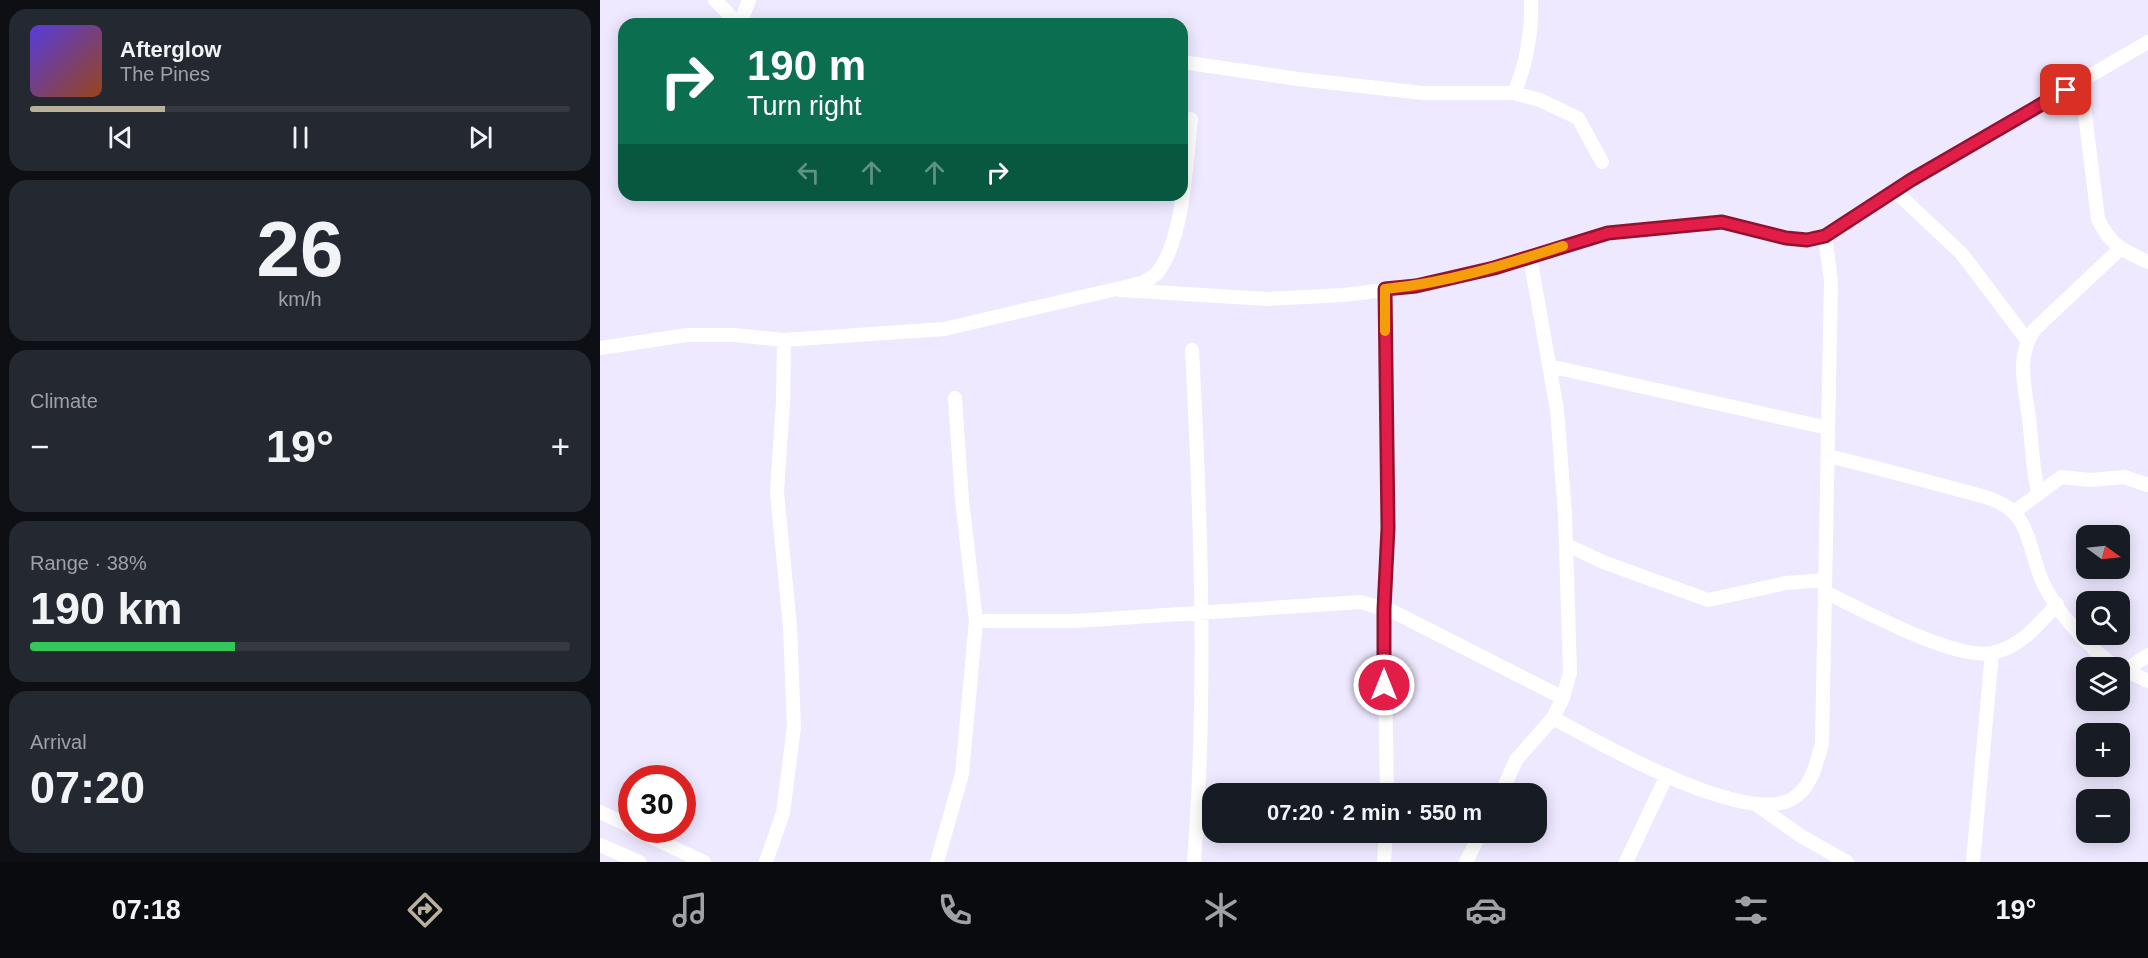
<!DOCTYPE html>
<html lang="en">
<head>
<meta charset="utf-8">
<style>
  :root { --surface:#171b24; --page:#242831; --text:#f1f3f6; --muted:#9ea1a6; --line:#363941; --accent:#bab19d }
  body { margin:0; font-family:Helvetica,sans-serif; background:var(--page); color:var(--text); height:100vh; display:flex; flex-direction:column; font-size:22px; white-space:nowrap }
  * { box-sizing:border-box; margin:0 }
  p { font-size:20px; color:var(--muted) }
  .icon { flex:none; width:33px; height:33px; fill:none; stroke:currentColor; stroke-width:2; stroke-linecap:round; stroke-linejoin:round }
  .map { position:relative; flex:1; overflow:hidden }
  .sheet { display:flex; flex-direction:column; gap:9px; padding:9px; background:#0d0f14; width:600px }
  .sheet>* { flex:none }
  .guide { position:absolute; left:18px; top:18px; width:570px; height:183px; border-radius:18px; box-shadow:0 3px 15px #0003; background:#0b6e4f; color:#fff; overflow:hidden }
  .needle { width:39px; rotate:105deg }
  .fabs { position:absolute; left:1476px; top:525px; display:grid; gap:12px }
  .fabs a { display:grid; place-items:center; width:54px; height:54px; border-radius:12px; background:var(--surface); box-shadow:0 3px 15px #0003; font-size:30px }
  .speed { position:absolute; left:18px; top:765px; display:flex; gap:12px; font-size:30px; font-weight:700; text-align:center }
  .speed>* { display:grid; place-content:center; width:78px; height:78px; border-radius:50%; background:var(--surface); box-shadow:0 3px 15px #0003; line-height:1 }
  .speed .limit { border:9px solid #d22; background:#fff; color:#111 }
  .pin { position:absolute; display:grid; place-items:center; width:51px; height:51px; color:#fff; margin:-26px; border-radius:12px; box-shadow:0 3px 9px #0006 }
  .me { position:absolute; width:66px; margin:-33px; rotate:0deg; stroke-linejoin:round; filter:drop-shadow(0 0 4px #0008) }
  .turn { display:flex; align-items:center; gap:21px; height:126px; padding:0 30px; font-size:27px }
  .turn .icon { width:78px; height:78px; stroke-width:2.5 }
  .turn b { display:block; font-size:42px; line-height:51px }
  .lanes { display:flex; align-items:center; height:57px; padding:0 30px; background:#0003; justify-content:center; gap:30px; direction:ltr }
  .lanes .off { opacity:.35 }
  .big { font-size:45px; font-weight:700; line-height:1.1 }
  .sheet .card { flex:1; display:flex; flex-direction:column; justify-content:center; gap:9px; min-width:0; padding:0 21px; border-radius:18px; background:var(--page) }
  .sheet .dial { align-items:center; gap:0 }
  .dial b { font-size:78px; line-height:1 }
  .song { display:flex; align-items:center; gap:18px }
  .cover { width:72px; height:72px; border-radius:9px; background:linear-gradient(135deg,hsl(250 70% 55%),hsl(20 70% 35%)) }
  .played { height:6px; border-radius:3px; background:linear-gradient(90deg,var(--accent) 25%,var(--line) 25%) }
  .keys { display:flex; justify-content:space-around; direction:ltr }
  .heat { display:flex; justify-content:space-between; align-items:center; font-size:33px; direction:ltr }
  .charge { height:9px; border-radius:4px; background:linear-gradient(90deg,#34c759 38%,var(--line) 0) }
  .trip { position:absolute; left:602px; top:783px; width:345px; height:60px; border-radius:18px; background:var(--surface); box-shadow:0 3px 15px #0003; font-weight:700; line-height:60px; text-align:center }
  .tabs { display:flex; height:96px; justify-content:space-around; align-items:center; background:#090b0e; color:var(--muted) }
  .tabs .icon { width:42px; height:42px }
  .tabs .active { color:var(--accent) }
  .tabs b { font-size:27px; color:var(--text) }
  main { display:flex; flex:1; min-height:0 }
  .map>svg:first-child { display:block }
  .lines { fill:none; stroke-linecap:round; stroke-linejoin:round }
  .minor { stroke:#fff; stroke-width:14 }
  .route-casing { stroke:#92132f; stroke-width:15 }
  .route { stroke:#e11d48; stroke-width:10 }
  .slow { stroke:#f59e0b; stroke-width:10 }
</style>
</head>
<body>
<main>
<section class="sheet">
<div class="card">
<div class="song"><i class="cover"></i><div><b>Afterglow</b><p>The Pines</p></div></div>
<div class="played"></div>
<div class="keys"><svg class="icon" aria-label="previous" viewBox="0 0 24 24"><path d="M18 5L8 12l10 7zM5 5v14"/></svg><svg class="icon" aria-label="pause" viewBox="0 0 24 24"><path d="M8 5v14M16 5v14"/></svg><svg class="icon" aria-label="next" viewBox="0 0 24 24"><path d="M6 5l10 7-10 7zM19 5v14"/></svg></div>
</div>
<div class="card dial"><b>26</b><p>km/h</p></div>
<div class="card"><p>Climate</p>
<div class="heat"><a>−</a><b class="big">19°</b><a>+</a></div>
</div>
<div class="card"><p>Range · 38%</p><b class="big">190 km</b><div class="charge"></div></div>
<div class="card"><p>Arrival</p><b class="big">07:20</b></div>
</section>
<div class="map">
<svg width="1548" height="862" viewBox="0 0 1548 862">
  <rect width="100%" height="100%" fill="#eee9ff"/>
  <g class="lines">
    <!-- minor -->
    <path class="minor" d="M115,0L138,24
      M140,24L149,0
      M582,62L698,79L823,93H914L940,100L978,118L1002,162
      M1481,82L1498,219C1511,246 1522,250 1548,262
      M914,93C927,63 932,32 931,0
      M1294,190L1362,254L1427,340
      M785,289L788,528L784,609L787,794
      M520,290L667,299L744,295L816,286L894,268L1008,233L1122,222L1186,238L1207,240L1225,236L1311,180L1548,42
      M0,348L87,335H135L184,340L344,329L542,283C546,280 554,277 557,273C584,240 586,161 591,119
      M592,350C601,520 607,692 594,862
      M949,366L1228,428
      M1228,456C1270,466 1311,477 1352,488C1372,494 1397,497 1412,511C1429,525 1432,557 1441,578C1453,608 1490,650 1518,668
      M1438,492C1432,465 1432,445 1429,418C1425,385 1415,358 1435,329L1520,249
      M1414,512L1461,477L1491,480L1524,477L1548,485
      M967,545L1003,562L1108,600L1186,583L1225,580
      M1225,592C1263,610 1353,660 1392,653C1421,647 1439,624 1457,604
      M376,621H475L761,602L794,612L963,698
      M1520,668L1548,681
      M1524,671L1548,655
      M953,718C999,743 1144,826 1192,799C1212,787 1216,764 1222,744L1231,281L1225,236
      M901,794L916,760L953,718L963,698L970,672L965,514L957,410L930,257
      M1157,805L1201,836L1247,862
      M0,812L32,827
      M597,827L612,826
      M36,830L104,862
      M0,845L39,862
      M166,862L183,813L194,727L190,627L177,492L183,402L184,340
      M337,862L362,774L376,621L362,500L355,398
      M784,862L786,832
      M866,862L881,832
      M1026,862L1067,775
      M1373,862L1392,653"/>
  </g>
  <g class="lines">
    <!-- route casing -->
    <g class="route-casing">
      <path id="route" d="M784,685V609L788,528L785,289L816,286L894,268L1008,233L1122,222L1186,238L1207,240L1225,236L1311,180L1466,90"/>
    </g>
    <!-- route -->
    <use href="#route" class="route"/>
    <!-- slow -->
    <path class="slow" d="M785,331V289C846,283 905,265 963,246"/>
  </g>
</svg>
<div class="fabs">
<a><svg class="needle" viewBox="-14 -14 28 28"><path d="M0-13l5 13h-10z" fill="#e53935"/><path d="M0 13l5-13h-10z" fill="#9ea1a6"/></svg></a>
<a><svg class="icon" aria-label="search" viewBox="0 0 24 24"><circle cx="10" cy="10" r="6"/><path d="M15 15l6 6"/></svg></a>
<a><svg class="icon" aria-label="layers" viewBox="0 0 24 24"><path d="M12 4l9 5-9 5-9-5zM3 14l9 5 9-5"/></svg></a>
<a>+</a>
<a>−</a>
</div>
<div class="speed"><div class="limit">30</div></div>
<div class="pin" style="left:1466px;top:90px;background:#d93025"><svg class="icon" aria-label="arrive" viewBox="0 0 24 24"><path d="M6 21V4h12l-3 4 3 4H6"/></svg></div>
<svg class="me" style="left:784px;top:685px" viewBox="-20 -20 40 40"><circle r="17" fill="#e11d48" stroke="#fff" stroke-width="3"/><path d="M0-11L8 9 0 5-8 9z" fill="#fff"/></svg>
<div class="trip">07:20 · 2 min · 550 m</div>
<div class="guide">
<div class="turn"><svg class="icon" aria-label="right" viewBox="0 0 24 24"><path d="M7 20v-9h11M14 6l5 5-5 5"/></svg><div><b>190 m</b>Turn right</div></div>
<div class="lanes"><svg class="icon off" aria-label="left" viewBox="0 0 24 24"><path d="M17 20v-9H6M10 6l-5 5 5 5"/></svg><svg class="icon off" aria-label="ahead" viewBox="0 0 24 24"><path d="M12 20V5M6 11l6-6 6 6"/></svg><svg class="icon off" aria-label="ahead" viewBox="0 0 24 24"><path d="M12 20V5M6 11l6-6 6 6"/></svg><svg class="icon" aria-label="right" viewBox="0 0 24 24"><path d="M7 20v-9h11M14 6l5 5-5 5"/></svg></div>
</div>
</div>
</main>
<nav class="tabs">
<b>07:18</b>
<svg class="icon active" aria-label="directions" viewBox="0 0 24 24"><path d="M12 3l9 9-9 9-9-9zM9 14v-3h6M13 9l2 2-2 2"/></svg>
<svg class="icon" aria-label="music" viewBox="0 0 24 24"><path d="M9 18V5l10-2v13"/><circle cx="6" cy="18" r="3"/><circle cx="16" cy="16" r="3"/></svg>
<svg class="icon" aria-label="phone" viewBox="0 0 24 24"><path d="M5 4h4l2 5-3 2q2 4 5 5l2-3 5 2v4C11 20 4 13 5 4z"/></svg>
<svg class="icon" aria-label="climate" viewBox="0 0 24 24"><path d="M12 3v18M4 7l16 10M4 17L20 7"/></svg>
<svg class="icon" aria-label="car" viewBox="0 0 24 24"><path d="M5 17H2v-5l4-1 3-4h7l3 4 3 1v5h-3M9 17h6M6 11h13"/><circle cx="7" cy="17" r="2"/><circle cx="17" cy="17" r="2"/></svg>
<svg class="icon" aria-label="filters" viewBox="0 0 24 24"><path d="M4 7h16M4 17h16"/><circle cx="9" cy="7" r="2"/><circle cx="15" cy="17" r="2"/></svg>
<b>19°</b>
</nav>
</body>
</html>
